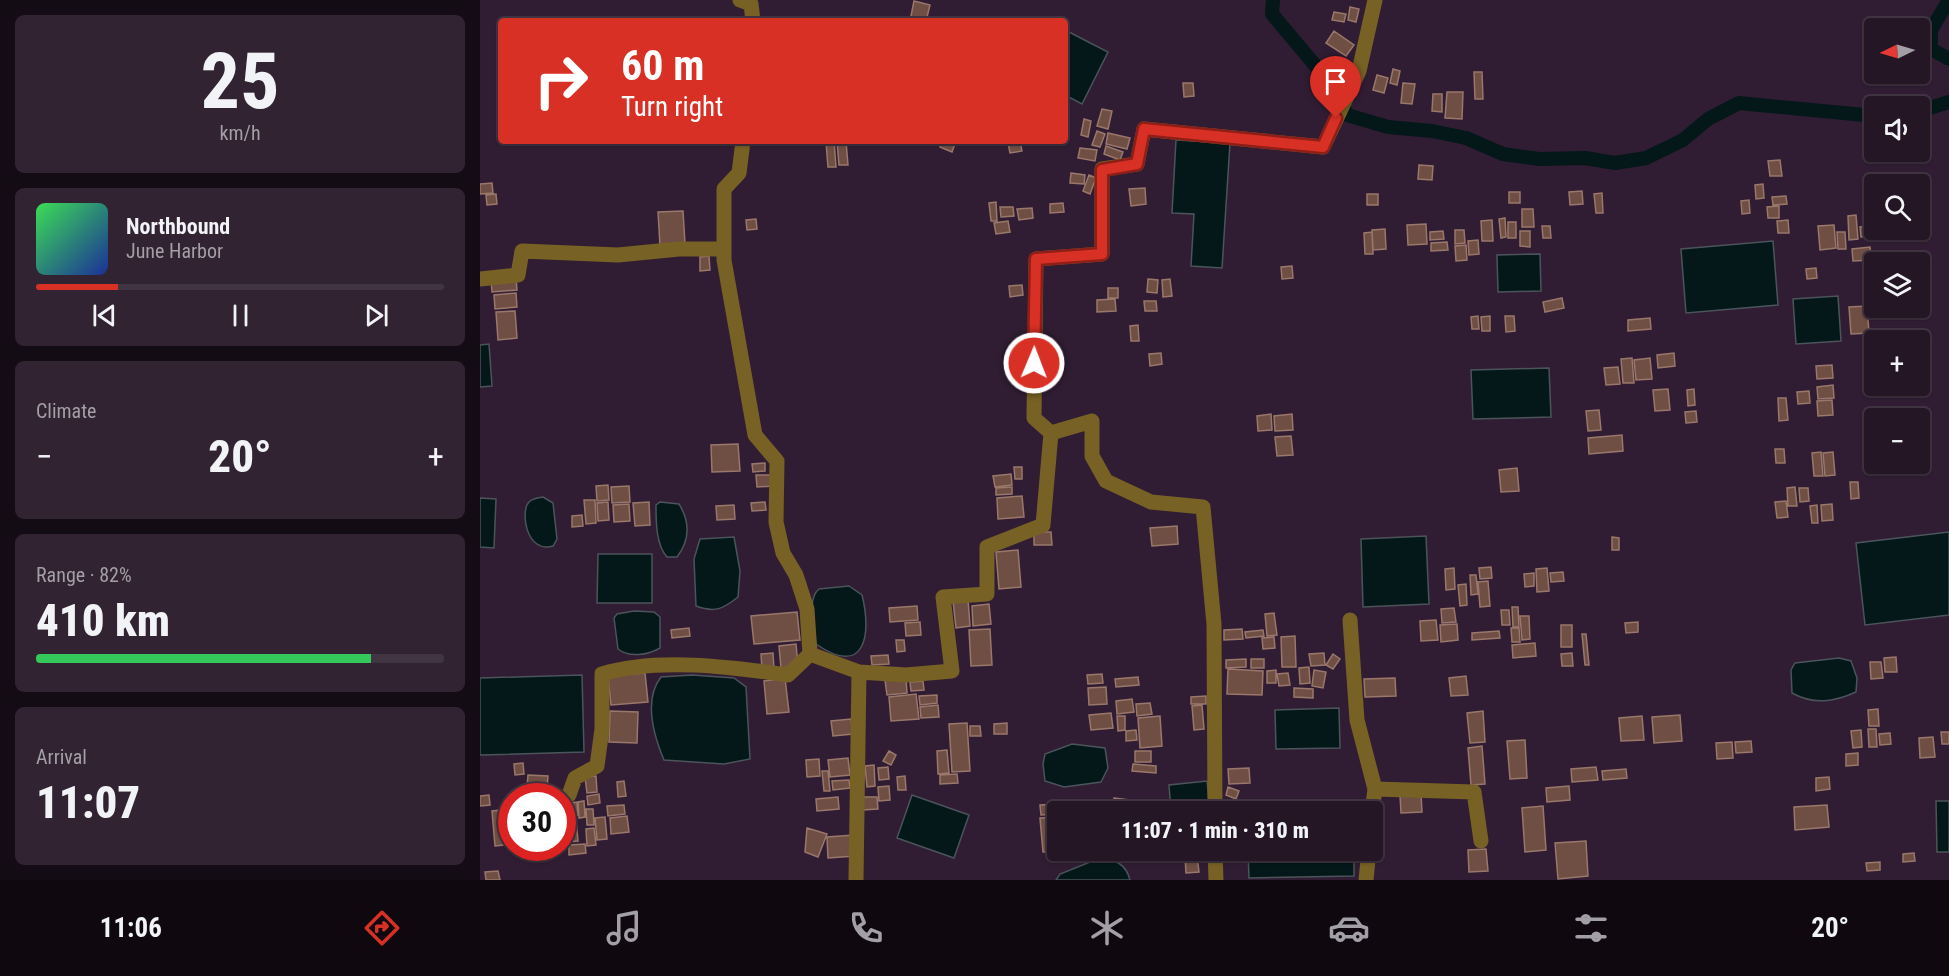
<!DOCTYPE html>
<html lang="en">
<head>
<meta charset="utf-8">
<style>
  :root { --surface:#251626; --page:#312332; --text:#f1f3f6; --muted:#a39fa7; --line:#423543; --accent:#d93025 }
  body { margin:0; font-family:"Roboto Condensed",sans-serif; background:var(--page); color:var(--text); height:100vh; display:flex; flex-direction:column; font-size:22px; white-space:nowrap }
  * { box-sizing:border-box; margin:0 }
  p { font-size:20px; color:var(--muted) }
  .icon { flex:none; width:33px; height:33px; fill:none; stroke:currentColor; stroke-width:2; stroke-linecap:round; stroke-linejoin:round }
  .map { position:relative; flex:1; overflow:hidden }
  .panel { display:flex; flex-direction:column; gap:15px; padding:15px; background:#140c15; width:480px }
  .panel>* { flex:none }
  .hud { position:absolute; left:18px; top:18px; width:570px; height:126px; border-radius:6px; box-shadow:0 2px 4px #0004,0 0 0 2px var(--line); background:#d93025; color:#fff; overflow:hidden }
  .needle { width:39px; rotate:265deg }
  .controls { position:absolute; left:1384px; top:18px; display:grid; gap:12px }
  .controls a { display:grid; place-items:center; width:66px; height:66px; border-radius:6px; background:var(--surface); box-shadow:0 2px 4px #0004,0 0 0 2px var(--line); font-size:30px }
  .speed { position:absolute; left:18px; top:783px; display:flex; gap:12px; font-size:30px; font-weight:700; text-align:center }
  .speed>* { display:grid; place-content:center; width:78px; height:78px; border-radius:50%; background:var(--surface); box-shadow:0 2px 4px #0004,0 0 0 2px var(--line); line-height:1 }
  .speed .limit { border:9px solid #d22; background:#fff; color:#111 }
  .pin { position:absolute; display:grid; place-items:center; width:51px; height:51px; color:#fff; margin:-62px -26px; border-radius:50% 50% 50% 0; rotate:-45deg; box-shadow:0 0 6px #0007 }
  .pin .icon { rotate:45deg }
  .me { position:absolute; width:66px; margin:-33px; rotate:1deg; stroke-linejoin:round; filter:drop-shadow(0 0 4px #0008) }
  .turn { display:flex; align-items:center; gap:21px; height:126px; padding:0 24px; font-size:27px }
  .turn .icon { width:78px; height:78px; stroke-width:2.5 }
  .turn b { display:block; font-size:42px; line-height:51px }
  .big { font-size:45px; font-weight:800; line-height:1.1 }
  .panel .card { flex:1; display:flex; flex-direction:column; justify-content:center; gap:9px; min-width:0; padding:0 21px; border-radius:9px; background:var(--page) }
  .panel .dial { align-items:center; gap:0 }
  .dial b { font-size:78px; line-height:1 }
  .song { display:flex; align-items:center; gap:18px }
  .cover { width:72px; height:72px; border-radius:9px; background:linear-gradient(135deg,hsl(130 70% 55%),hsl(230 70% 35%)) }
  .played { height:6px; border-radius:3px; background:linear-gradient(90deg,var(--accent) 20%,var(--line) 20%) }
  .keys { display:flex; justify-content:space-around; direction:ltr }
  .heat { display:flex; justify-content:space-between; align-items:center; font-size:33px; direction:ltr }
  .charge { height:9px; border-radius:4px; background:linear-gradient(90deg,#34c759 82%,var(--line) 0) }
  .trip { position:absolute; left:567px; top:801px; width:336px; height:60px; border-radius:6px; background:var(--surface); box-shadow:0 2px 4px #0004,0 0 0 2px var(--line); font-weight:800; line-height:60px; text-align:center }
  .tab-bar { display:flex; height:96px; justify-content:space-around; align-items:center; background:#0f090f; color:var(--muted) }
  .tab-bar .icon { width:42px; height:42px }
  .tab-bar .current { color:var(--accent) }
  .tab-bar b { font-size:27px; color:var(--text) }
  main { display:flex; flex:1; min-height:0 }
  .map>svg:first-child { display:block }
  .water { fill:#041719; stroke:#4b545a; stroke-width:1.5 }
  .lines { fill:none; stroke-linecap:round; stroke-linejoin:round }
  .canal { stroke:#041719; stroke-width:14 }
  .building { fill:#6f4f43; stroke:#9a776b; stroke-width:1.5 }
  .minor { stroke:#776124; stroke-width:15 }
  .route-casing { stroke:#8d1f18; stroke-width:15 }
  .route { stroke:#d93025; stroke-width:10 }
</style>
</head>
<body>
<main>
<section class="panel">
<div class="card dial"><b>25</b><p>km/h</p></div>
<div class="card">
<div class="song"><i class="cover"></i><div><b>Northbound</b><p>June Harbor</p></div></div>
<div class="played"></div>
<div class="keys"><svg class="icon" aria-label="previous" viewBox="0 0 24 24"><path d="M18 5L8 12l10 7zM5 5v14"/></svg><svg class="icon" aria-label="pause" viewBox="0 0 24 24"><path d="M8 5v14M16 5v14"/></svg><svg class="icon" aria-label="next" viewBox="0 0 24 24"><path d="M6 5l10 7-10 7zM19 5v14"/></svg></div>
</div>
<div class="card"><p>Climate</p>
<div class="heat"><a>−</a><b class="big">20°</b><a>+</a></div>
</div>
<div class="card"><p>Range · 82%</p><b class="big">410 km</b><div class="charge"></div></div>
<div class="card"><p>Arrival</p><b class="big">11:07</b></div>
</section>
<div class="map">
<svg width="1469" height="880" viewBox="0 0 1469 880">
  <rect width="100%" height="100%" fill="#311d33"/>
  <!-- water -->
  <path class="water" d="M585,30L628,52L602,104L585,95Z
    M696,140L750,143L742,268L711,266L714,214L692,213Z
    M1293,241L1298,305L1206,313L1201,249Z
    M1060,254L1061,291L1018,292L1017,255Z
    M1358,296L1361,341L1316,344L1313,299Z
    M9,344L12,386L0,387V345Z
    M1069,368L1071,417L993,419L991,370Z
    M63,497L73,503L77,539L73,546C46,554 40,511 49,502C53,498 58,498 63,497Z
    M0,498L16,499L14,548L0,547Z
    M180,502L199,504C210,522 210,540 197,557H187C176,545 176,522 176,505Z
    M1469,532V615L1385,625L1376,543Z
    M946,536L949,604L883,607L881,539Z
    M254,537L260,571L258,597C243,609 235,613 216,606L214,559L220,539Z
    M118,554H172V603H117Z
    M369,586L382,595C392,635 385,678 336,644C335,629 326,599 339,589Z
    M154,611L174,612L180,617V648C168,655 149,658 138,649L134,618L137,614Z
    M1359,658L1371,661L1377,678L1376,692C1354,702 1334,705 1312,693L1311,670L1315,663Z
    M102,675L104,752L0,755V678Z
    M212,675L254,678L266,687L270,759L244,764L184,760C174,736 163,700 181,677Z
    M859,708L860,748L796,749L795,710Z
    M592,744L625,748L628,768L621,782L584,787L565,781L563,764L565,754Z
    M727,781L730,811H691L689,785Z
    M432,795L489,815L474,858L417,838Z
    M873,800V811H768L767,802Z
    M1456,801H1469V852H1457Z
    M768,851H874V876L769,878Z
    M620,858C636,860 646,864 650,880H576L580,874Z"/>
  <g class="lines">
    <!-- canal -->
    <path class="canal" d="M793,0L792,14L855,89L867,115L908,127L952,131L986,138L1023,154L1059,159L1105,158L1135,163L1166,158L1203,140L1228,119L1259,103L1395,116
      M1469,0L1451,30V49L1469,59
      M1440,111L1469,102"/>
  </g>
  <!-- building -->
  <path class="building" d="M434,1L450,5L446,21H430Z
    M870,7L879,9L876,22L868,20Z
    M854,12L866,14L864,22L852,20Z
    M854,31L874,45L866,56L846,43Z
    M913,69L920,71L917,85L910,83Z
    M994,72H1002L1003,99H995Z
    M897,75L908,78L904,93L893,90Z
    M703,83H713L714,96L704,97Z
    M923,83L935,84L932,104L921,103Z
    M967,92H983L982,119L965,118Z
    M953,94H962V112L952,111Z
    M622,109L632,111L628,129L617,126Z
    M604,119L611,121L608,137L601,135Z
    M617,131L625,134L620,147L612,145Z
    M628,133L650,138L647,149L626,144Z
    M354,141L356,167H348L346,142Z
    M357,141H366L368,165H359Z
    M462,141H476L472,152L460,147Z
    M540,141L542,151L530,153L528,143Z
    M626,146L643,152L640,160L624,154Z
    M600,148L617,150L615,161L598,158Z
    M1300,160L1302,176H1290L1288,161Z
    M939,165L953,166L952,180L938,179Z
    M591,173L605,175L604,184L590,183Z
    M609,175L616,178L610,194L603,191Z
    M12,183L13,193L0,194V184Z
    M1283,184L1284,198L1276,199L1275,185Z
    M665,188L666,204L651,206L649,189Z
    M1102,191L1103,204L1090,205L1089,192Z
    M1029,192H1040V203H1029Z
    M1122,193L1123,213H1116L1114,194Z
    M16,194L17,204L7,205L6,195Z
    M887,194H898V205H887Z
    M1306,196L1307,204L1293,205L1292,197Z
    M1269,200L1270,213L1262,214L1261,201Z
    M516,202L517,221H511L509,203Z
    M583,203L584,212L570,213V204Z
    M1299,206V218H1288L1287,207Z
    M520,207H533L534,216L521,217Z
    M552,208L553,218L539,220L537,209Z
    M1042,209H1053L1054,227H1042Z
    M203,211L205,244L180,245L178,212Z
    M1376,215L1378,239L1369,240L1368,216Z
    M1025,218L1026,237L1021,238L1019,219Z
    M276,219L277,229L267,230L266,220Z
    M1012,220L1013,241H1002L1001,221Z
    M1308,220L1309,233H1298L1297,221Z
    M528,221L530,232L516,234L514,223Z
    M1028,222H1036V238H1028Z
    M946,224L947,244L928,245L927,225Z
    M1354,225L1356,248L1340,250L1338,226Z
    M1062,226H1070L1071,238H1063Z
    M1394,226L1395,236L1381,237L1380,227Z
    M905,229L906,249L893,250L892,230Z
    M975,230H984L985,243L975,244Z
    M963,231L964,239L950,240V232Z
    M1040,231H1050V247L1040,246Z
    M892,232L893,254H885L884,233Z
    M1357,232H1365L1366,249H1358Z
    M998,240L999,254L989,255L988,241Z
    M967,242L968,250L951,251V243Z
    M986,245L987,260L976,261L975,246Z
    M1390,247L1391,260L1373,261L1372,249Z
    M229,256L230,270L220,271V257Z
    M812,266L813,278L802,279L801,267Z
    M1336,268L1337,278L1327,279L1326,269Z
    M36,278L37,290L12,292L11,280Z
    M668,279L678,280L677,293L667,292Z
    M690,279L692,296L683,297L682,280Z
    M542,285L543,295L530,297L529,286Z
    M628,288H638V298H628Z
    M36,293L37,307L15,309L14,295Z
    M1082,298L1084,308L1065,312L1063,302Z
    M635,299L636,311L617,312V300Z
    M664,301H676L677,311H665Z
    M1387,306L1389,333L1371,334L1369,307Z
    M35,311L37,338L18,340L16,312Z
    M998,316L999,329H992L991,317Z
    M1010,316V331H1002L1001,317Z
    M1025,316H1034L1035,331L1026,332Z
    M1170,318L1171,329L1148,331V320Z
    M658,325L659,341H651L650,326Z
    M681,353L682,364L670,366L669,354Z
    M1194,353L1195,366L1178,368L1177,355Z
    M1152,358L1154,383H1143L1141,359Z
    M1170,358L1172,379L1156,380L1154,360Z
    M1352,365L1353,378L1337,379L1336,366Z
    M1138,367L1140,384L1126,385L1124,368Z
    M1353,385L1354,398L1338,399L1337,387Z
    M1188,389L1190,410L1175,411L1173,390Z
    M1214,389L1215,405L1208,406L1207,390Z
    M1329,391L1330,403L1318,404L1317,392Z
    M1298,398H1306L1308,420L1299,421Z
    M1352,400L1353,415L1338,416L1337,401Z
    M1119,410L1121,430L1108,431L1106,411Z
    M1216,411L1217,422L1206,423L1205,412Z
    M791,414L792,430L778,431L777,416Z
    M812,414L813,430L795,431L794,416Z
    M1142,435L1143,451L1109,454L1108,438Z
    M811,436L813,455L797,456L795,437Z
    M258,444L260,471L232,472L231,445Z
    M1295,449H1304L1305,463H1296Z
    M1341,452L1343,476H1334L1332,453Z
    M1353,452L1355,475L1345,476L1343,453Z
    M285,463V471L273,472L272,464Z
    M534,467H542V479H535Z
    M1037,468L1039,491L1021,492L1019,470Z
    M531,474L532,485L515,487L513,476Z
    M276,475H293V486L277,487Z
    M1370,482H1378L1379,498L1371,499Z
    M128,485L129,500L117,501L116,486Z
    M149,486L150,502L132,503L131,487Z
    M532,487V494L516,495V488Z
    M1315,487L1317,506H1308L1307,488Z
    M1319,488H1328L1329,501L1320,502Z
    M542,496L544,517L518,519L517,498Z
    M104,500H115L116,523L106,524Z
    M1306,501L1308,517L1297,518L1295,502Z
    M128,502L129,520L118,521L117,503Z
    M169,502L170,525L155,526L153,503Z
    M285,502L286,510L272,511L271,503Z
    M149,504L150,521L134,522L133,505Z
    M1352,504L1353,520L1342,521L1341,505Z
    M254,505L255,519L237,520L236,506Z
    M1337,505L1338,523H1332L1330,506Z
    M102,515L103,526L92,527V516Z
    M697,526L698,544L672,546L670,528Z
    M554,532H571L572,545H554Z
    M1132,537L1139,538V550H1132Z
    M538,550L541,587L519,589L516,552Z
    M1011,567L1012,578L1000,579L999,568Z
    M974,568L975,589L966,590L965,569Z
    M1067,568L1069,591L1057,592L1056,569Z
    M1083,572L1084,581L1071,582L1070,573Z
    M1054,573V586L1045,587L1044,574Z
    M990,575H996L998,594L991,595Z
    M1008,581L1010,606L1000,607L998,582Z
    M986,584L987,605L980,606L978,585Z
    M488,599L490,626L476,628L473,601Z
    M509,604L511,624L493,626L492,606Z
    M437,606L438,620L410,622L409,608Z
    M1032,607H1038L1039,627H1033Z
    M974,608L976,622L962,623L961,609Z
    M1021,610H1029L1030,625H1022Z
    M317,612L320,640L274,644L271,616Z
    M794,613L797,635L787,636L785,614Z
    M1040,616H1049L1050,639L1042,640Z
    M956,620L958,640L941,641L940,621Z
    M440,622L441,635L426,636L425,623Z
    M1158,622V632L1146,633L1145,623Z
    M977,624L978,640L961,642L960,625Z
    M1081,625H1092V647H1081Z
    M209,628L210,636L192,638L191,630Z
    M1031,628H1039L1040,642H1032Z
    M510,629L512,665L491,666L489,630Z
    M762,629L763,639L744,640V630Z
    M783,630L784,636L766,638L765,632Z
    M1019,631L1020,638L992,640V633Z
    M1102,634H1106L1109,665H1105Z
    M815,636L816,667H802L801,637Z
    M794,637L795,648L783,649L782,638Z
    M416,640H424L425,651L417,652Z
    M1055,643L1056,656L1033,658L1032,645Z
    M316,644L318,666L301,668L299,646Z
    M293,653L294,669L282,670L281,654Z
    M844,653L845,665L831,666L829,654Z
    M1092,653L1093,666H1082L1081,654Z
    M853,654L860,659L853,669L846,665Z
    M408,655L409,664L392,665L391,656Z
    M1416,657L1417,672H1405L1404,658Z
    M766,659V667L746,668V660Z
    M771,659H784V668H771Z
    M1390,662H1401L1403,678L1391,679Z
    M829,667L830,683L820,684L819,668Z
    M748,669L783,671L782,695L747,694Z
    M796,670V683H787V671Z
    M834,670L846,672L843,688L832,686Z
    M165,673L168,702L131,705L128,676Z
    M808,673L810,685L799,686L797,674Z
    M622,674L623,683L608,684L607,675Z
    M986,676L988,695L971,696L969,678Z
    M658,677L659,685L636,687L635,679Z
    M305,678L309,712L287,714L284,681Z
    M426,678L427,693L407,695L405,680Z
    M915,678L916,696L885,697L884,679Z
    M443,681L444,690L431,691L430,682Z
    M626,687L627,704L609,705L608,688Z
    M814,688L833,689V698L814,697Z
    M436,694L439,719L411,721L409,697Z
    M457,695V703L440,705L439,696Z
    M726,696V704H711V697Z
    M652,699L654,712L637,714L636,701Z
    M670,703L672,714L657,716L656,704Z
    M458,705L459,717L441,718L440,707Z
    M722,705L724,729L714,730L712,706Z
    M1398,709L1399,726H1389L1388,710Z
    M130,711L158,712L157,743L129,742Z
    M1003,711L1005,742L990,743L987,713Z
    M631,713L633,728L611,730L609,715Z
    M1200,715L1202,741L1174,743L1172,717Z
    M637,716H645V730L638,731Z
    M680,716L682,746L660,748L658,718Z
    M1162,716L1164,740L1141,741L1139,718Z
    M371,719L373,734L353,736L351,721Z
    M487,723L490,771L472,772L469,724Z
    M527,723V734H514V724Z
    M490,726H500L501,736H490Z
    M1388,729H1396L1397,747H1389Z
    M656,730L657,740L646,741V731Z
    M1381,730L1382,747L1373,748L1371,731Z
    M1461,732H1469V744H1462Z
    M1410,733L1411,744L1400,745L1399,734Z
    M1453,737L1455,757L1440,758L1439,738Z
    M1045,740L1047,778L1030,779L1027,741Z
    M1271,741L1272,752L1256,753L1255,742Z
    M1252,742L1253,758L1237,759L1236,743Z
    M1002,746L1005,784L991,785L988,748Z
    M467,750L469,773L458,774L457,751Z
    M409,751L416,755L411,765L403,761Z
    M655,751H671V762H655Z
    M1378,753V765L1366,766V754Z
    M368,758L370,775L350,777L348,760Z
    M339,759L340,776L327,777L326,760Z
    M43,763L44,774L35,775L34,764Z
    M653,764L676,766V773L652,771Z
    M394,765L395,786L387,787L385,766Z
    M408,767L409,779L399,780L398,768Z
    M1116,767L1118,780L1092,782L1091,769Z
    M769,768L770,783L749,784L748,769Z
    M1146,769L1147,778L1123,780L1122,771Z
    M342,771H348L350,791H344Z
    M477,774L478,783L460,784V775Z
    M48,775L68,776L67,790L47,788Z
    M116,776L117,792L107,793L105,777Z
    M425,776L426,790H418L417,777Z
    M1349,777L1350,789L1336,791V778Z
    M369,780L370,788L353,790L352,781Z
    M144,781L146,796L138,797L137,782Z
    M409,786L410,800L399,801L398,787Z
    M1089,786L1090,800L1067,802L1066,788Z
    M748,787L759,791L756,799L746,795Z
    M119,794L120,803L108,805L107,796Z
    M941,794L942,812L921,813L920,795Z
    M9,795L10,805L0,806V796Z
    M358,797L359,809L337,811L336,799Z
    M382,797H397L398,809L382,810Z
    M634,798L649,800L647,810L633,808Z
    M627,800L628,807L615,808V801Z
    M104,801L105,817L99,818L98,802Z
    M594,801L609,802V812H594Z
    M97,802L98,815L91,816L90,803Z
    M581,804V812H578V814L561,815L560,805Z
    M144,805L145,814L128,816L127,806Z
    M1347,805L1349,827L1315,830L1314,807Z
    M1063,806L1066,850L1045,852L1042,808Z
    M106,809H113L114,825H107Z
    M21,810L24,845L15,846L12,811Z
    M32,815V841H26L24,816Z
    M147,816L149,832L131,834L130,818Z
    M125,817L127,839L117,840L115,818Z
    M578,817V850H588L563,852L560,818Z
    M96,819L98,841L88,842L86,820Z
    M114,828L116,845L107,846L106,829Z
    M327,828L347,834L338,857L325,852Z
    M374,835L375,856L348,858L347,837Z
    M1106,841L1108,876L1078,879L1075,843Z
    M105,844L106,853L89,855V845Z
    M1006,849L1008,871L989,872L988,850Z
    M1434,853L1435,861L1423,862V854Z
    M717,856L719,872L706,873L705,857Z
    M1400,862V870L1387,871L1386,863Z
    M18,871L20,880H6L5,872Z"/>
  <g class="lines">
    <!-- minor -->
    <path class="minor" d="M260,0L271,4L273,21
      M263,141L259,173L244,189V260L275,435L297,461L296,522L303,553L316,575L327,609L330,654L379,672L426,675L472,671L463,597L507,594V547L563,525L571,433L554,418L556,259L622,254V169L657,164L664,129L843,147L879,71L895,0
      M0,279L38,275L42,251L138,255L199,249H244
      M571,433L612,421V456L626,481L671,502L723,507L734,624L735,812
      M870,620L877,720L895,789
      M89,795L95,778L117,766L122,729V674C177,657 251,667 308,675L330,654
      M892,812L895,789L994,792L1001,841
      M735,850L736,880
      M376,880L379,672
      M886,880L889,850"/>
  </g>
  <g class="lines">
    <!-- route casing -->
    <g class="route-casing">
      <path id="route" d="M554,363L556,259L622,254V170L657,164L664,129L843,147L856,118"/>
    </g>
    <!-- route -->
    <use href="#route" class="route"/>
  </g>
</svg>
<div class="controls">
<a><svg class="needle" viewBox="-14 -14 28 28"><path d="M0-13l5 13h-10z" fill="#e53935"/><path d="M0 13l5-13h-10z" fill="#a39fa7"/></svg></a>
<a><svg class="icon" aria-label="sound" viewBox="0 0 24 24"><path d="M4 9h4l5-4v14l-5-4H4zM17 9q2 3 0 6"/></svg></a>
<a><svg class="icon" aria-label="search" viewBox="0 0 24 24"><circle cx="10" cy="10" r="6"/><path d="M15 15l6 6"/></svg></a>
<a><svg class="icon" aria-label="layers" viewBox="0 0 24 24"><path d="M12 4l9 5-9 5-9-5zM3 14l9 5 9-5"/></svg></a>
<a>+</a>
<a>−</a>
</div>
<div class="speed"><div class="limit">30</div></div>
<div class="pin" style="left:856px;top:118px;background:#d93025"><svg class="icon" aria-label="arrive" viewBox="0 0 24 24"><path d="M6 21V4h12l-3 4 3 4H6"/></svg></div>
<svg class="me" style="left:554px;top:363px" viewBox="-20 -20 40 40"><circle r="17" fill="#d93025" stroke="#fff" stroke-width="3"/><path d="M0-11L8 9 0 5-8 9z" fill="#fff"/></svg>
<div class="trip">11:07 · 1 min · 310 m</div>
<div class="hud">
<div class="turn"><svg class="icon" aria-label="right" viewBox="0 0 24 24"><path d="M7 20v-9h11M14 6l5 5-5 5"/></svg><div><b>60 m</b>Turn right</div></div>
</div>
</div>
</main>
<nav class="tab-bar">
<b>11:06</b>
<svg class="icon current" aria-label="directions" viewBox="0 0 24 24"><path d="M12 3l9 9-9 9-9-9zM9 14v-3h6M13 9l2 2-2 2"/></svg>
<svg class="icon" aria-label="music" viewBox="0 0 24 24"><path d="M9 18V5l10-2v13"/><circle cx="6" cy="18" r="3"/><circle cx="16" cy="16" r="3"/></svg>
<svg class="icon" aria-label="phone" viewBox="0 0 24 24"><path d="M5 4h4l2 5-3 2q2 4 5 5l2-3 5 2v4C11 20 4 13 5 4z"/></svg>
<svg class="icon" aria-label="climate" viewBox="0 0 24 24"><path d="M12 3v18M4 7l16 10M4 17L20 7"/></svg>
<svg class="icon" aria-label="car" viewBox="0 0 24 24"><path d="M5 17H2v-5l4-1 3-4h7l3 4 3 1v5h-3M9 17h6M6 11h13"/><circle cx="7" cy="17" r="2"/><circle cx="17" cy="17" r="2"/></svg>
<svg class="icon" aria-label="filters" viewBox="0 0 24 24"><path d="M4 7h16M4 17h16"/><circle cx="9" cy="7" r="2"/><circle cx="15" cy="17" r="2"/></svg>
<b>20°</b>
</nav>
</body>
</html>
